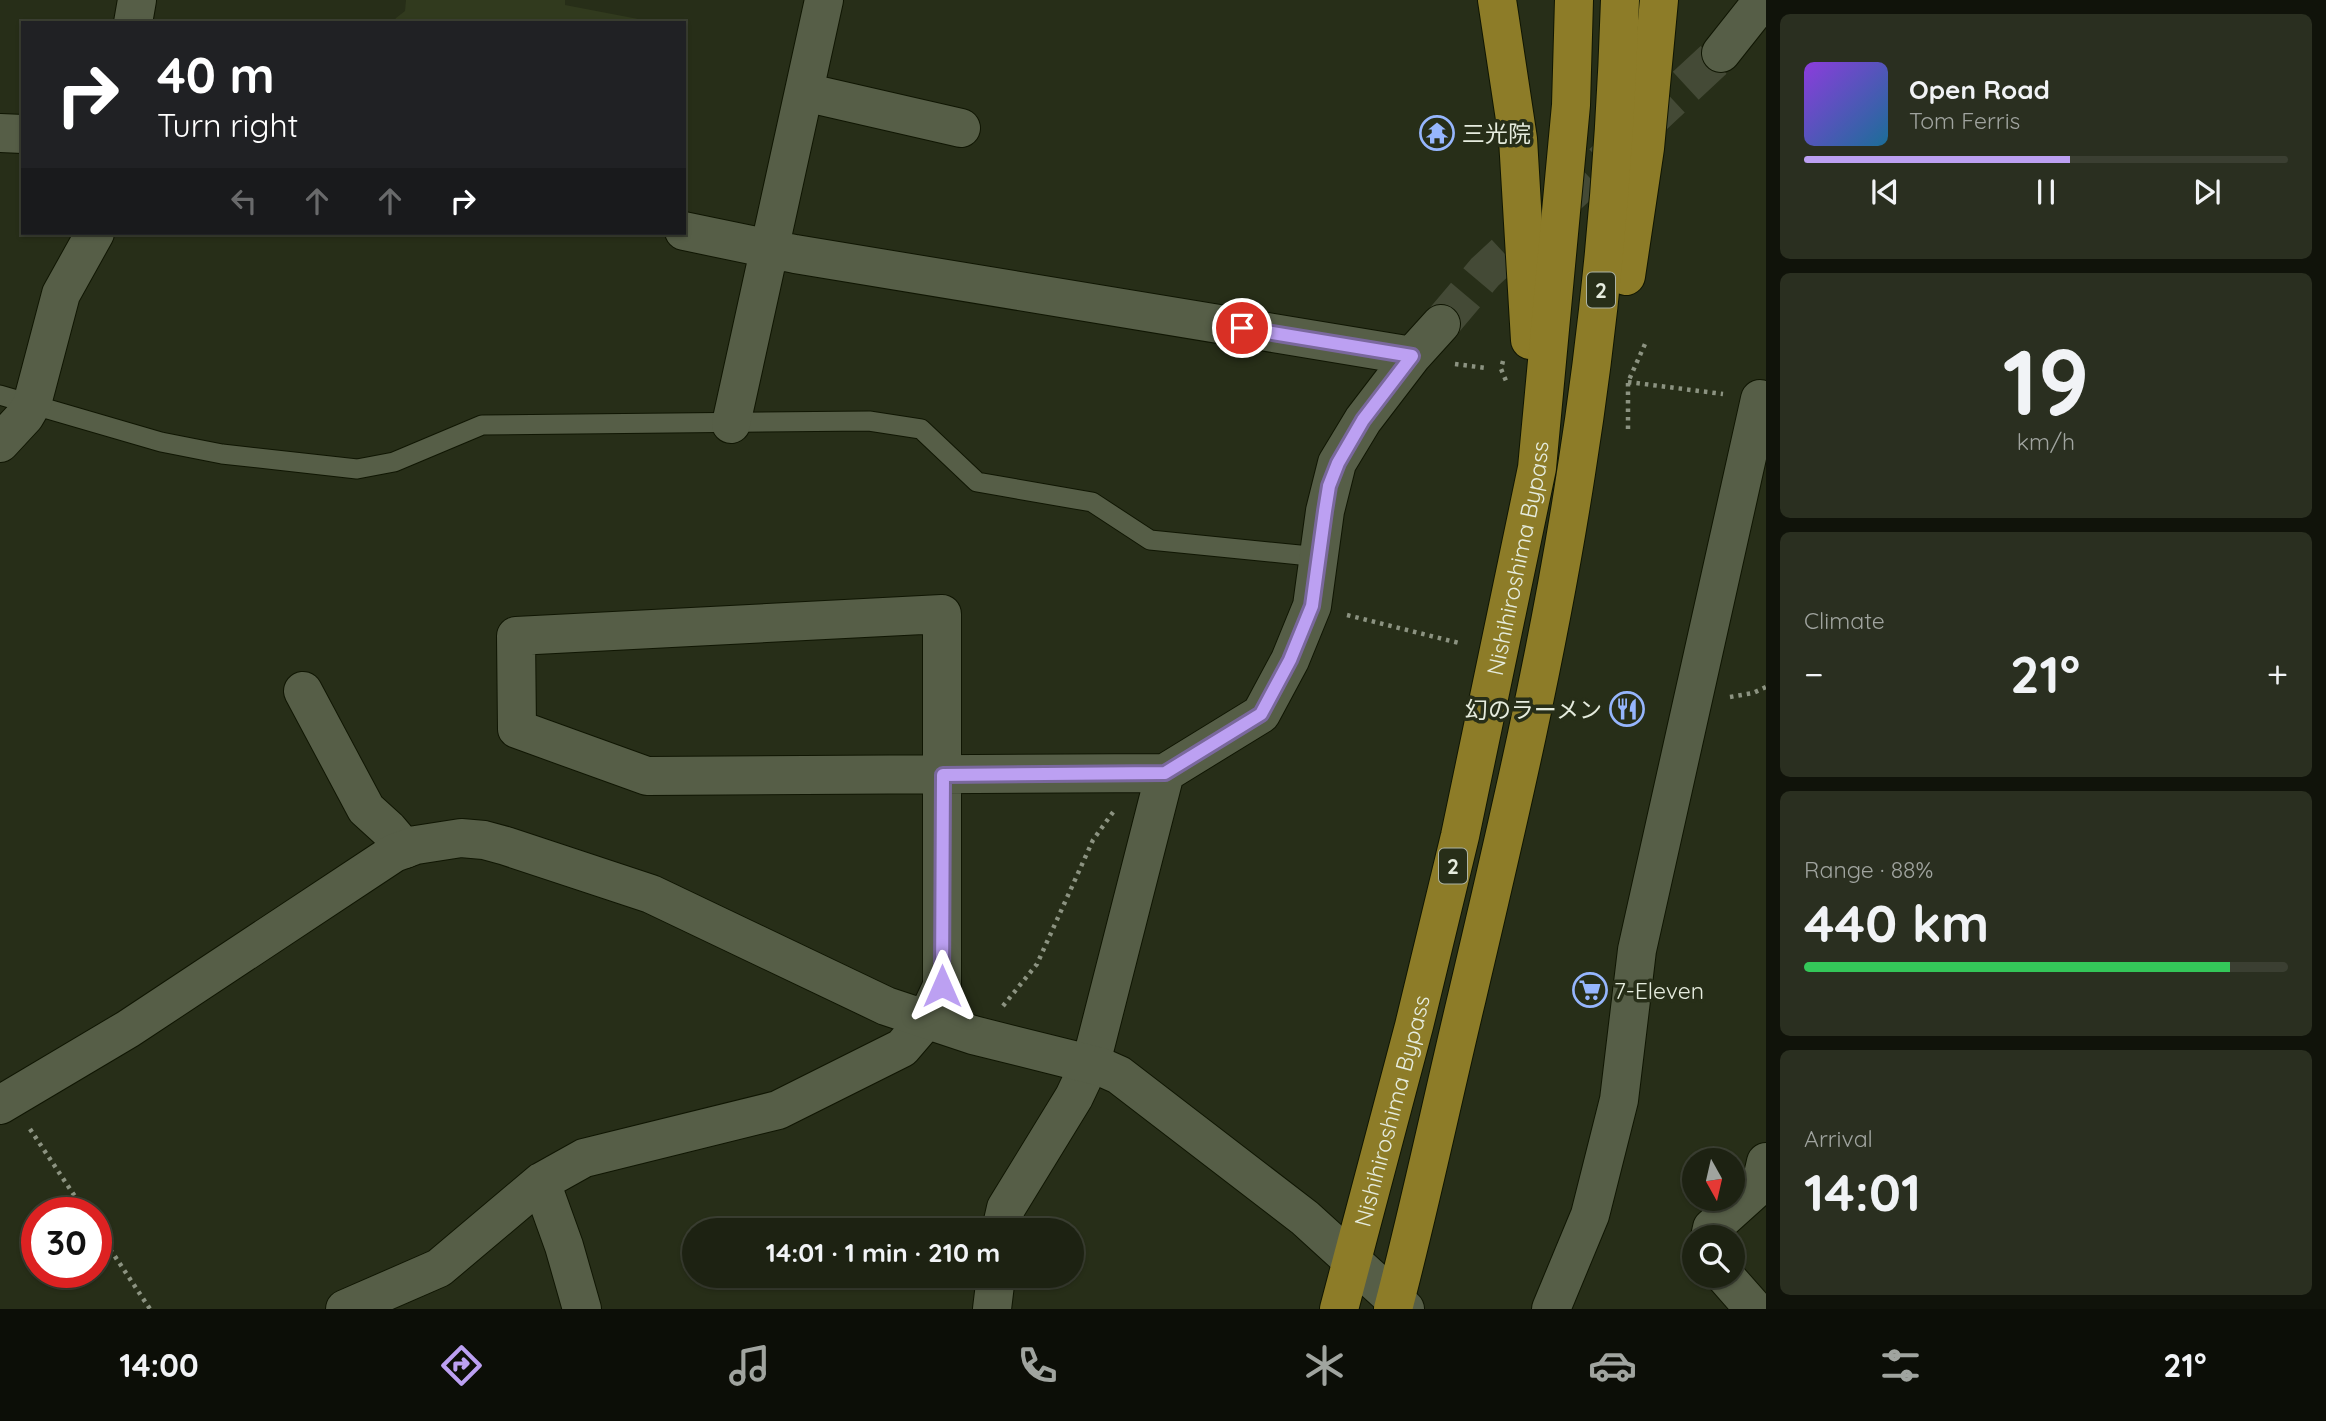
<!DOCTYPE html>
<html lang="en">
<head>
<meta charset="utf-8">
<style>
  :root { --surface:#1d2212; --page:#2a2f20; --text:#f1f3f6; --muted:#a0a49f; --line:#3b3f32; --accent:#bca0f2 }
  body { margin:0; font-family:Quicksand,"Noto Sans JP",sans-serif; background:var(--page); color:var(--text); height:100vh; display:flex; flex-direction:column; font-size:26px; white-space:nowrap }
  * { box-sizing:border-box; margin:0 }
  p { font-size:23px; color:var(--muted) }
  .icon { flex:none; width:38px; height:38px; fill:none; stroke:currentColor; stroke-width:2; stroke-linecap:round; stroke-linejoin:round }
  .map { position:relative; flex:1; overflow:hidden }
  .sheet { display:flex; flex-direction:column; gap:14px; padding:14px; background:#10130a; width:560px }
  .sheet>* { flex:none }
  .banner { position:absolute; left:21px; top:21px; width:665px; height:214px; border-radius:0px; box-shadow:0 2px 5px #0004,0 0 0 2px var(--line); background:#202124; color:#fff; overflow:hidden }
  .needle { width:46px; rotate:172deg }
  .buttons { position:absolute; left:1682px; top:1148px; display:grid; gap:14px }
  .buttons a { display:grid; place-items:center; width:63px; height:63px; border-radius:50%; background:var(--surface); box-shadow:0 2px 5px #0004,0 0 0 2px var(--line); font-size:35px }
  .speed { position:absolute; left:21px; top:1197px; display:flex; gap:14px; font-size:35px; font-weight:700; text-align:center }
  .speed>* { display:grid; place-content:center; width:91px; height:91px; border-radius:50%; background:var(--surface); box-shadow:0 2px 5px #0004,0 0 0 2px var(--line); line-height:1 }
  .speed .limit { border:10px solid #d22; background:#fff; color:#111 }
  .pin { position:absolute; display:grid; place-items:center; width:60px; height:60px; color:#fff; margin:-30px; border:4px solid #fff; border-radius:50%; box-shadow:0 2px 7px #0007 }
  .me { position:absolute; width:77px; margin:-38px; rotate:0deg; stroke-linejoin:round; filter:drop-shadow(0 0 5px #0008) }
  .turn { display:flex; align-items:center; gap:24px; height:147px; padding:0 21px; font-size:32px }
  .turn .icon { width:91px; height:91px; stroke-width:2.5 }
  .turn b { display:block; font-size:49px; line-height:60px }
  .lanes { display:flex; align-items:center; height:66px; padding:0 21px; background:#0003; justify-content:center; gap:35px; direction:ltr }
  .lanes .off { opacity:.35 }
  .big { font-size:52px; font-weight:800; line-height:1.1 }
  .sheet .widget { flex:1; display:flex; flex-direction:column; justify-content:center; gap:10px; min-width:0; padding:0 24px; border-radius:10px; background:var(--page) }
  .sheet .dial { align-items:center; gap:0 }
  .dial b { font-size:91px; line-height:1 }
  .song { display:flex; align-items:center; gap:21px }
  .cover { width:84px; height:84px; border-radius:10px; background:linear-gradient(135deg,hsl(270 70% 55%),hsl(200 70% 35%)) }
  .played { height:7px; border-radius:4px; background:linear-gradient(90deg,var(--accent) 55%,var(--line) 55%) }
  .keys { display:flex; justify-content:space-around; direction:ltr }
  .heat { display:flex; justify-content:space-between; align-items:center; font-size:38px; direction:ltr }
  .charge { height:10px; border-radius:5px; background:linear-gradient(90deg,#34c759 88%,var(--line) 0) }
  .trip { position:absolute; left:682px; top:1218px; width:402px; height:70px; border-radius:35px; background:var(--surface); box-shadow:0 2px 5px #0004,0 0 0 2px var(--line); font-weight:800; line-height:70px; text-align:center }
  .tabs { display:flex; height:112px; justify-content:space-around; align-items:center; background:#0c0e07; color:var(--muted) }
  .tabs .icon { width:49px; height:49px }
  .tabs .on { color:var(--accent) }
  .tabs b { font-size:32px; color:var(--text) }
  main { display:flex; flex:1; min-height:0 }
  .map>svg:first-child { display:block }
  .built { fill:#313a1e }
  .lines { fill:none; stroke-linecap:round; stroke-linejoin:round }
  .minor-tunnel { stroke:#444a36; stroke-width:38; stroke-dasharray:38 19; stroke-linecap:butt }
  .service-casing { stroke:#101603; stroke-width:21 }
  .minor-casing { stroke:#101603; stroke-width:40 }
  .tertiary-casing { stroke:#101603; stroke-width:40 }
  .trunk-casing { stroke:#101603; stroke-width:40 }
  .path { stroke:#8c9381; stroke-width:4.5; stroke-dasharray:3.5 5; stroke-linecap:butt }
  .service { stroke:#565e47; stroke-width:19 }
  .minor { stroke:#565e47; stroke-width:38 }
  .tertiary { stroke:#565e47; stroke-width:38 }
  .trunk { stroke:#8d7c28; stroke-width:38 }
  .route-casing { stroke:#7a689d; stroke-width:18 }
  .route { stroke:#bca0f2; stroke-width:12 }
  .labels { text-anchor:middle; dominant-baseline:central; stroke-width:7; stroke-linejoin:round; paint-order:stroke }
  .shield { fill:#272e18; stroke:#adb3a3; stroke-width:2 }
  .shield-label { font-size:21px; font-weight:bold; fill:#e6ecde }
  .poi-label { font-size:23px; fill:#e6ecde; stroke:#272e18; text-anchor:start }
  .street-label { font-size:23px; fill:#e6ecde; stroke:#272e18 }
</style>
</head>
<body>
<main>
<div class="map">
<svg width="1766" height="1309" viewBox="0 0 1766 1309">
  <rect width="100%" height="100%" fill="#272e18"/>
  <!-- built -->
  <path class="built" d="M406,0H565V5L659,23H393L396,18L405,11Z"/>
  <g class="lines">
    <!-- minor-tunnel -->
    <path class="minor-tunnel" d="M1441,324L1485,272L1721,53"/>
    <!-- service casing -->
    <g class="service-casing">
      <path id="service" d="M0,395L161,442L222,454L357,469L394,462L482,425L869,421L921,429L977,482L1092,502L1150,540L1320,557"/>
    </g>
    <!-- minor casing -->
    <g class="minor-casing">
      <path id="minor" d="M133,23L137,0
        M1721,53L1763,0
        M804,92L961,128
        M0,133L23,134
        M684,231L795,254L1412,356
        M731,424L824,0
        M0,443L25,416L32,404L61,294L95,233
        M303,691L366,809L388,829L405,849
        M541,1182L564,1246L582,1309
        M1001,1230L1006,1208L1074,1097L1092,1059L1165,773L1261,714L1290,660L1312,606L1325,511L1337,463L1363,420L1412,356L1441,324
        M1710,1237L1712,1228L1761,1184L1766,1162
        M1725,1276L1754,1309
        M345,1309L439,1268L541,1182L584,1158L778,1110L902,1048L926,1020L942,986V614L516,636L517,729L647,776L1165,773
        M992,1309L996,1276
        M1551,1309L1590,1215L1619,1100L1637,950L1760,399"/>
    </g>
    <!-- tertiary casing -->
    <g class="tertiary-casing">
      <path id="tertiary" d="M0,1105L128,1029L394,853L416,845L461,838L484,840L506,846L651,894L886,1006L973,1035L1101,1067L1119,1075L1305,1218L1405,1309"/>
    </g>
    <!-- trunk casing -->
    <g class="trunk-casing">
      <g id="trunk">
        <path d="M1497,0L1518,139L1530,340"/>
        <path d="M1626,276L1645,148L1659,0"/>
        <path id="s1" d="M1339,1309L1414,1026L1460,836L1537,468L1571,105L1574,0"/>
        <path d="M1393,1309C1420,1206 1442,1101 1467,997C1508,823 1549,649 1576,473C1601,316 1615,158 1620,0"/>
      </g>
    </g>
    <!-- path -->
    <path class="path" d="M1503,361L1501,369L1507,383
      M1455,364L1486,368
      M1628,382L1723,394
      M1628,429V382L1645,344
      M1347,615L1459,643
      M1730,697L1753,693L1766,687
      M1003,1006L1037,964L1093,840L1116,808
      M30,1129L86,1213
      M96,1228L150,1309"/>
    <!-- service -->
    <use href="#service" class="service"/>
    <!-- minor -->
    <use href="#minor" class="minor"/>
    <!-- tertiary -->
    <use href="#tertiary" class="tertiary"/>
    <!-- trunk -->
    <use href="#trunk" class="trunk"/>
  </g>
  <g class="lines">
    <!-- route casing -->
    <g class="route-casing">
      <path id="route" d="M942,986L943,775L1165,773L1261,714L1290,660L1312,606L1325,511L1329,486L1338,463L1363,420L1412,356L1242,328"/>
    </g>
    <!-- route -->
    <use href="#route" class="route"/>
  </g>
  <!-- icons -->
  <defs>
    <g id="temple-ring" transform="scale(1.75)"><circle r="9.5" fill="#272e18" stroke="#96b6fd" stroke-width="1.5"/><path d="M0-6L5-2H3V0L6.5 2.5H4V6H1.5V3h-3V6H-4V2.5H-6.5L-3 0V-2H-5Z" fill="#96b6fd"/></g>
    <g id="restaurant-ring" transform="scale(1.75)"><circle r="9.5" fill="#272e18" stroke="#96b6fd" stroke-width="1.5"/><path d="M-5-6h1v4h1v-4h1v4h1v-4h1v5L-1.5 .5V6h-2V.5L-5-1ZM5-6V6H3V1.5H1.5Q1.5-4 5-6Z" fill="#96b6fd"/></g>
    <g id="supermarket-ring" transform="scale(1.75)"><circle r="9.5" fill="#272e18" stroke="#96b6fd" stroke-width="1.5"/><path d="M-6-5.5h2.5l.6 2H6L4.5 2H-2.5L-4.4-4H-6ZM-1.5 3.2a1.3 1.3 0 1 0 .1 0ZM3 3.2a1.3 1.3 0 1 0 .1 0Z" fill="#96b6fd"/></g>
  </defs>
  <g fill-rule="evenodd">
    <use href="#temple-ring" x="1437" y="133"/>
    <use href="#restaurant-ring" x="1627" y="709"/>
    <use href="#supermarket-ring" x="1590" y="990"/>
  </g>
  <g class="labels">
    <!-- shield labels -->
    <g class="shield">
      <rect x="1587" y="272.5" width="28" height="35" rx="5"/>
      <rect x="1439" y="848.5" width="28" height="35" rx="5"/>
    </g>
    <g class="shield-label">
      <text x="1601" y="290">2</text>
      <text x="1453" y="866">2</text>
    </g>
    <!-- poi labels -->
    <g class="poi-label">
      <text x="1462" y="133">三光院</text>
      <text x="1602" y="709" text-anchor="end">幻のラーメン</text>
      <text x="1614" y="990">7-Eleven</text>
    </g>
    <!-- street labels -->
    <g class="street-label">
      <text stroke="none"><textPath href="#s1" startOffset="772">Nishihiroshima Bypass</textPath></text>
      <text stroke="none"><textPath href="#s1" startOffset="205">Nishihiroshima Bypass</textPath></text>
    </g>
  </g>
</svg>
<div class="buttons">
<a><svg class="needle" viewBox="-14 -14 28 28"><path d="M0-13l5 13h-10z" fill="#e53935"/><path d="M0 13l5-13h-10z" fill="#a0a49f"/></svg></a>
<a><svg class="icon" aria-label="search" viewBox="0 0 24 24"><circle cx="10" cy="10" r="6"/><path d="M15 15l6 6"/></svg></a>
</div>
<div class="speed"><div class="limit">30</div></div>
<div class="pin" style="left:1242px;top:328px;background:#d93025"><svg class="icon" aria-label="arrive" viewBox="0 0 24 24"><path d="M6 21V4h12l-3 4 3 4H6"/></svg></div>
<svg class="me" style="left:942px;top:986px" viewBox="-20 -20 40 40"><path d="M0-17L14 15 0 8-14 15z" fill="#bca0f2" stroke="#fff" stroke-width="4"/></svg>
<div class="trip">14:01 · 1 min · 210 m</div>
<div class="banner">
<div class="turn"><svg class="icon" aria-label="right" viewBox="0 0 24 24"><path d="M7 20v-9h11M14 6l5 5-5 5"/></svg><div><b>40 m</b>Turn right</div></div>
<div class="lanes"><svg class="icon off" aria-label="left" viewBox="0 0 24 24"><path d="M17 20v-9H6M10 6l-5 5 5 5"/></svg><svg class="icon off" aria-label="ahead" viewBox="0 0 24 24"><path d="M12 20V5M6 11l6-6 6 6"/></svg><svg class="icon off" aria-label="ahead" viewBox="0 0 24 24"><path d="M12 20V5M6 11l6-6 6 6"/></svg><svg class="icon" aria-label="right" viewBox="0 0 24 24"><path d="M7 20v-9h11M14 6l5 5-5 5"/></svg></div>
</div>
</div>
<section class="sheet">
<div class="widget">
<div class="song"><i class="cover"></i><div><b>Open Road</b><p>Tom Ferris</p></div></div>
<div class="played"></div>
<div class="keys"><svg class="icon" aria-label="previous" viewBox="0 0 24 24"><path d="M18 5L8 12l10 7zM5 5v14"/></svg><svg class="icon" aria-label="pause" viewBox="0 0 24 24"><path d="M8 5v14M16 5v14"/></svg><svg class="icon" aria-label="next" viewBox="0 0 24 24"><path d="M6 5l10 7-10 7zM19 5v14"/></svg></div>
</div>
<div class="widget dial"><b>19</b><p>km/h</p></div>
<div class="widget"><p>Climate</p>
<div class="heat"><a>−</a><b class="big">21°</b><a>+</a></div>
</div>
<div class="widget"><p>Range · 88%</p><b class="big">440 km</b><div class="charge"></div></div>
<div class="widget"><p>Arrival</p><b class="big">14:01</b></div>
</section>
</main>
<nav class="tabs">
<b>14:00</b>
<svg class="icon on" aria-label="directions" viewBox="0 0 24 24"><path d="M12 3l9 9-9 9-9-9zM9 14v-3h6M13 9l2 2-2 2"/></svg>
<svg class="icon" aria-label="music" viewBox="0 0 24 24"><path d="M9 18V5l10-2v13"/><circle cx="6" cy="18" r="3"/><circle cx="16" cy="16" r="3"/></svg>
<svg class="icon" aria-label="phone" viewBox="0 0 24 24"><path d="M5 4h4l2 5-3 2q2 4 5 5l2-3 5 2v4C11 20 4 13 5 4z"/></svg>
<svg class="icon" aria-label="climate" viewBox="0 0 24 24"><path d="M12 3v18M4 7l16 10M4 17L20 7"/></svg>
<svg class="icon" aria-label="car" viewBox="0 0 24 24"><path d="M5 17H2v-5l4-1 3-4h7l3 4 3 1v5h-3M9 17h6M6 11h13"/><circle cx="7" cy="17" r="2"/><circle cx="17" cy="17" r="2"/></svg>
<svg class="icon" aria-label="filters" viewBox="0 0 24 24"><path d="M4 7h16M4 17h16"/><circle cx="9" cy="7" r="2"/><circle cx="15" cy="17" r="2"/></svg>
<b>21°</b>
</nav>
</body>
</html>
